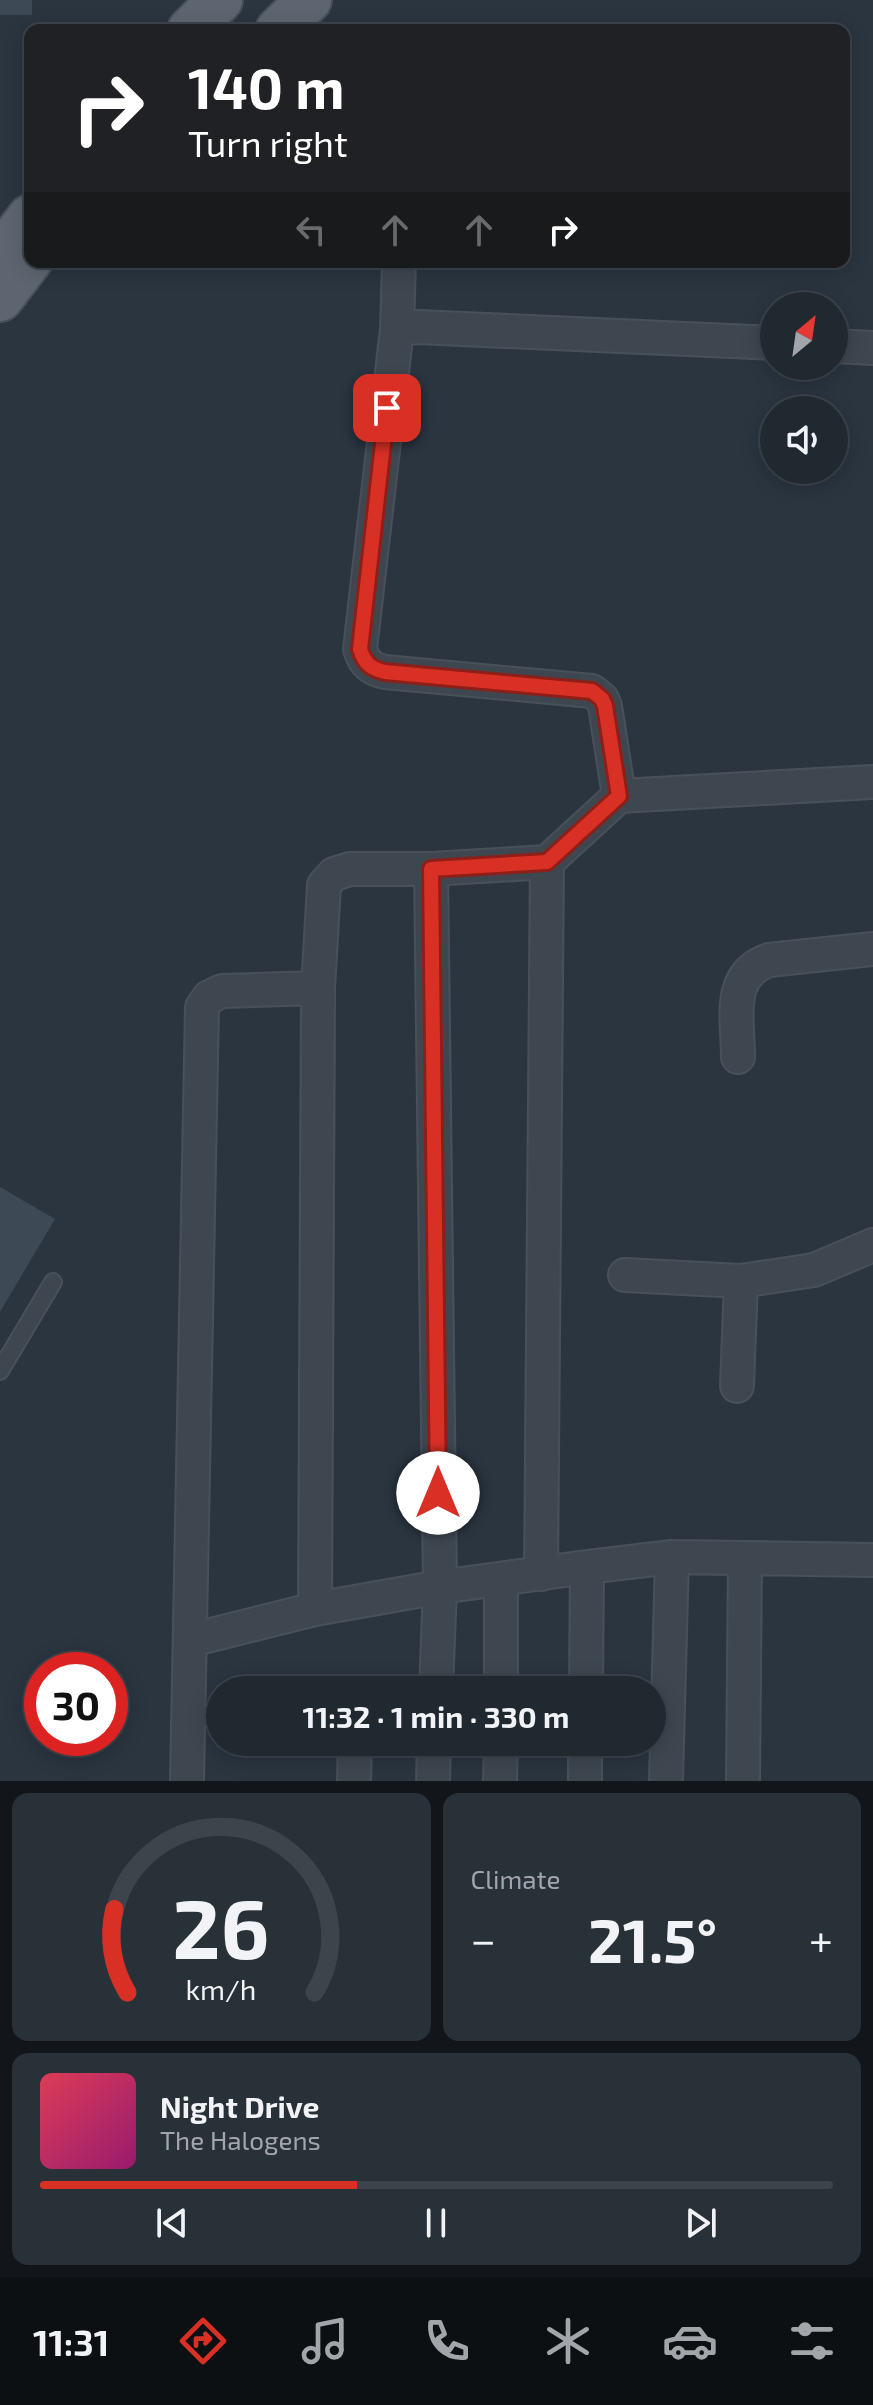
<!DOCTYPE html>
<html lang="en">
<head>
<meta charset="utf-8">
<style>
  :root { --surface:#202830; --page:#283038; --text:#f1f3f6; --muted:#a2a6ab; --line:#3d444c; --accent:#d93025 }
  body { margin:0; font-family:"Exo 2",sans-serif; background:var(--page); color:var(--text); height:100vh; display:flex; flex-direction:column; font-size:30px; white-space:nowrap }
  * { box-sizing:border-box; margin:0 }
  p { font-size:26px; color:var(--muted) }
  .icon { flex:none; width:44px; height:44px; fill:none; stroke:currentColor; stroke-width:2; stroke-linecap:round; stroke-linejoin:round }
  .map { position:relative; height:1781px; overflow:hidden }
  .side { display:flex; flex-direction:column; gap:12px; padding:12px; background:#12161a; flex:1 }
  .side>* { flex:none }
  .top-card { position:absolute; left:24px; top:24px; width:826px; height:244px; border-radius:16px; box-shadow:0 4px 20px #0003,0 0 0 2px var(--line); background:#202124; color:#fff; overflow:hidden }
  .needle { width:52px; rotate:29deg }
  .controls { position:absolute; left:760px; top:292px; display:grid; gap:16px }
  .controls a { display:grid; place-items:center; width:88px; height:88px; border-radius:50%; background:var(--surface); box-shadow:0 4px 20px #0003,0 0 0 2px var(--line); font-size:40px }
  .speed { position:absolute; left:24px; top:1652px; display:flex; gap:16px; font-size:40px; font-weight:700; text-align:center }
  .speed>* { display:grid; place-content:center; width:104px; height:104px; border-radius:50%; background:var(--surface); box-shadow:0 4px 20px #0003,0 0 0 2px var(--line); line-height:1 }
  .speed .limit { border:12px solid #d22; background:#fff; color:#111 }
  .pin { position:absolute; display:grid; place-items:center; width:68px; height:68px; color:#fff; margin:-34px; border-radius:16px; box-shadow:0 4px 12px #0006 }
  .me { position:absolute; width:88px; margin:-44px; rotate:0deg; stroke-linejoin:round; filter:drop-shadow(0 0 6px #0008) }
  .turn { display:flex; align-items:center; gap:28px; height:168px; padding:0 32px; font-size:36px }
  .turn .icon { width:104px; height:104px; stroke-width:2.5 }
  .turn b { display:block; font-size:56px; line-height:68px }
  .lanes { display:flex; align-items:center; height:76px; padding:0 32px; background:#0003; justify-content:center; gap:40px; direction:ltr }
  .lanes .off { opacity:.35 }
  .big { font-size:60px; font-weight:700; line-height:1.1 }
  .side .widget { flex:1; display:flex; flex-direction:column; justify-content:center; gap:12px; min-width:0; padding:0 28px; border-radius:16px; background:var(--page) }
  .side .dial { align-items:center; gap:0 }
  .dial svg { height:208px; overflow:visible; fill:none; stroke:var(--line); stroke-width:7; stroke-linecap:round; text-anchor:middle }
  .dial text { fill:var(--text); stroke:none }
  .song { display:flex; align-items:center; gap:24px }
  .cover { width:96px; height:96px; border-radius:12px; background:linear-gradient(135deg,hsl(350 70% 55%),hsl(320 70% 35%)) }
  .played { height:8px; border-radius:4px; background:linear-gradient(90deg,var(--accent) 40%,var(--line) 40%) }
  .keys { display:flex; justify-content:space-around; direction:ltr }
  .heat { display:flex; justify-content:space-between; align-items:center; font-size:44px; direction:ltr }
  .side .tiles { flex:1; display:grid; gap:12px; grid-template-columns:1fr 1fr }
  .widget:last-child { grid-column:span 2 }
  .trip { position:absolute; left:206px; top:1676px; width:460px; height:80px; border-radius:40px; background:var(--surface); box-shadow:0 4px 20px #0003,0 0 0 2px var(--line); font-weight:700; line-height:80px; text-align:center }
  .dock { display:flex; height:128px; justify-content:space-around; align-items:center; background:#0d1013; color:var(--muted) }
  .dock .icon { width:56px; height:56px }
  .dock .active { color:var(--accent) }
  .dock b { font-size:36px; color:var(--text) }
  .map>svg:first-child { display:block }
  .building { fill:#3d4955 }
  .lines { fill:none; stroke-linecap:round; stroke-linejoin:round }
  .lane-casing { stroke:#48505a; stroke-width:20 }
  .street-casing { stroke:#48505a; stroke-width:36 }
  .primary-casing { stroke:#48505a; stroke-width:48 }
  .lane { stroke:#3e4750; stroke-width:16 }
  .street { stroke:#3e4750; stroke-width:32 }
  .primary { stroke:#5d6670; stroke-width:44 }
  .route-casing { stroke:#8d1f18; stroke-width:20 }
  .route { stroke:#d93025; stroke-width:14 }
</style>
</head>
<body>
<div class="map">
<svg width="873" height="1781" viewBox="0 0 873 1781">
  <rect width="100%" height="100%" fill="#2a3540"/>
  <!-- building -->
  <path class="building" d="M0,0H32V15H0Z
    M0,1187L55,1219L0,1312Z"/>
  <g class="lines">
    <!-- lane casing -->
    <g class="lane-casing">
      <path id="lane" d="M0,1371L53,1282"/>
    </g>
    <!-- street casing -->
    <g class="street-casing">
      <path id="street" d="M397,329L399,262
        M834,346L873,348
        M619,796L605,706L602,699L592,691L385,672C371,669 364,663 360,649L397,329L418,327L774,343
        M431,869L440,1587L436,1690
        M738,1057C738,1018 726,975 769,960L873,949
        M625,1275L741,1281L814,1270L873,1245
        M737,1386L741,1281
        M541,1574L547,862
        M315,1609L318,988L324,885L334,874L350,869H431L547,862L619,796L873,782
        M191,1640L315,1609L440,1587L587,1567L672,1557L873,1560
        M501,1690V1580
        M586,1690L587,1567
        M187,1781L202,1007L209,997L222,991L318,988
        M354,1781L355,1742
        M433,1781L434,1742
        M500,1781L501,1742
        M585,1781V1742
        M666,1781L672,1557
        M743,1781L745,1558"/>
    </g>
    <!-- primary casing -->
    <g class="primary-casing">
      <path id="primary" d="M190,30L220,0
        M278,30L309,0
        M0,256L30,217
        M0,299L30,260"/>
    </g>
    <!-- lane -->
    <use href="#lane" class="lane"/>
    <!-- street -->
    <use href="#street" class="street"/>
    <!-- primary -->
    <use href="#primary" class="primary"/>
  </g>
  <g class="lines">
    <!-- route casing -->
    <g class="route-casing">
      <path id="route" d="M387,408L360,649C364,663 371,669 385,672L592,691L602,699L605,706L619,796L547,862L431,869L438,1493"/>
    </g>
    <!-- route -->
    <use href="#route" class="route"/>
  </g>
</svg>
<div class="controls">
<a><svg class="needle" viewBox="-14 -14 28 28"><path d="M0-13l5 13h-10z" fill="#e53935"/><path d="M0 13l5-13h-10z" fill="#a2a6ab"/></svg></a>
<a><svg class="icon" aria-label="sound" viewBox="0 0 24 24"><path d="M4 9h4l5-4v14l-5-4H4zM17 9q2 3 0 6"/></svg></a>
</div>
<div class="speed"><div class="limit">30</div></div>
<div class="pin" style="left:387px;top:408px;background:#d93025"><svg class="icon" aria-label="arrive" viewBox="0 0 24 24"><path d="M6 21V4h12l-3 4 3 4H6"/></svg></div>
<svg class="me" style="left:438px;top:1493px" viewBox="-20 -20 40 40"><circle r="19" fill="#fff"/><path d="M0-13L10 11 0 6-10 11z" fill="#d93025"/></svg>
<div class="trip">11:32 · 1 min · 330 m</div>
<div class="top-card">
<div class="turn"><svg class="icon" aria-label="right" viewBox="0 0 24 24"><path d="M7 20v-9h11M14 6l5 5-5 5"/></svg><div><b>140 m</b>Turn right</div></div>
<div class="lanes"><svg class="icon off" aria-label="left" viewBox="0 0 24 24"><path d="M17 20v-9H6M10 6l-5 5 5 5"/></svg><svg class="icon off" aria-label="ahead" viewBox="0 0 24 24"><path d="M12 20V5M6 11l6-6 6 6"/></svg><svg class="icon off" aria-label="ahead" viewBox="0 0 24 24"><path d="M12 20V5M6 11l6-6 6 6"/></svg><svg class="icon" aria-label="right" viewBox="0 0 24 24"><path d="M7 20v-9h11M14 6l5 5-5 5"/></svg></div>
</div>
</div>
<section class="side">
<div class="tiles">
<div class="widget dial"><svg viewBox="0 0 100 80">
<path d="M14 69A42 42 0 1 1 86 69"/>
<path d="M14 69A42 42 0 0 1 9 37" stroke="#d93025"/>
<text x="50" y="56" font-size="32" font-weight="700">26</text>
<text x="50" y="72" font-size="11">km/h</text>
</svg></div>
<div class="widget"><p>Climate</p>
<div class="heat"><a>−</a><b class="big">21.5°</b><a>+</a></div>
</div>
<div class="widget">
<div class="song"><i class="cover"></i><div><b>Night Drive</b><p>The Halogens</p></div></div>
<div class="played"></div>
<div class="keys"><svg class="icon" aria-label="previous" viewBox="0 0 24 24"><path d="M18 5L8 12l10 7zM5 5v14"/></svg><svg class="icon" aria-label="pause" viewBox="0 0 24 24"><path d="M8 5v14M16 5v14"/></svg><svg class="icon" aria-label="next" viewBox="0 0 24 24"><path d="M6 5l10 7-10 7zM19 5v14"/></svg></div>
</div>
</div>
</section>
<nav class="dock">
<b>11:31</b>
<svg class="icon active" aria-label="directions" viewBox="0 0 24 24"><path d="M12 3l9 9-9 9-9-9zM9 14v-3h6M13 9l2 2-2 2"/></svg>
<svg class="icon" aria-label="music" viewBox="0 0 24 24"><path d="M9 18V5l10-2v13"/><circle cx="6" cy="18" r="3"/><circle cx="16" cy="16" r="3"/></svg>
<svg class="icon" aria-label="phone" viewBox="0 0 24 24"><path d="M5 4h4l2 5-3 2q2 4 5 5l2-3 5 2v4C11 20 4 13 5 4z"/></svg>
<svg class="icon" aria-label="climate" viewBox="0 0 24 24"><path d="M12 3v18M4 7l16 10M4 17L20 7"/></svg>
<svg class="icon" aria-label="car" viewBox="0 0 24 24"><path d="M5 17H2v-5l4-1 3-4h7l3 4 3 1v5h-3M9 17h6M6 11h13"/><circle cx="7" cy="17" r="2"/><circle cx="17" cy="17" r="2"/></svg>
<svg class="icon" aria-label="filters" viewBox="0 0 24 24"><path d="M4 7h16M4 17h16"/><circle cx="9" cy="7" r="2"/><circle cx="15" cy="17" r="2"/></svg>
</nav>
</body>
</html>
